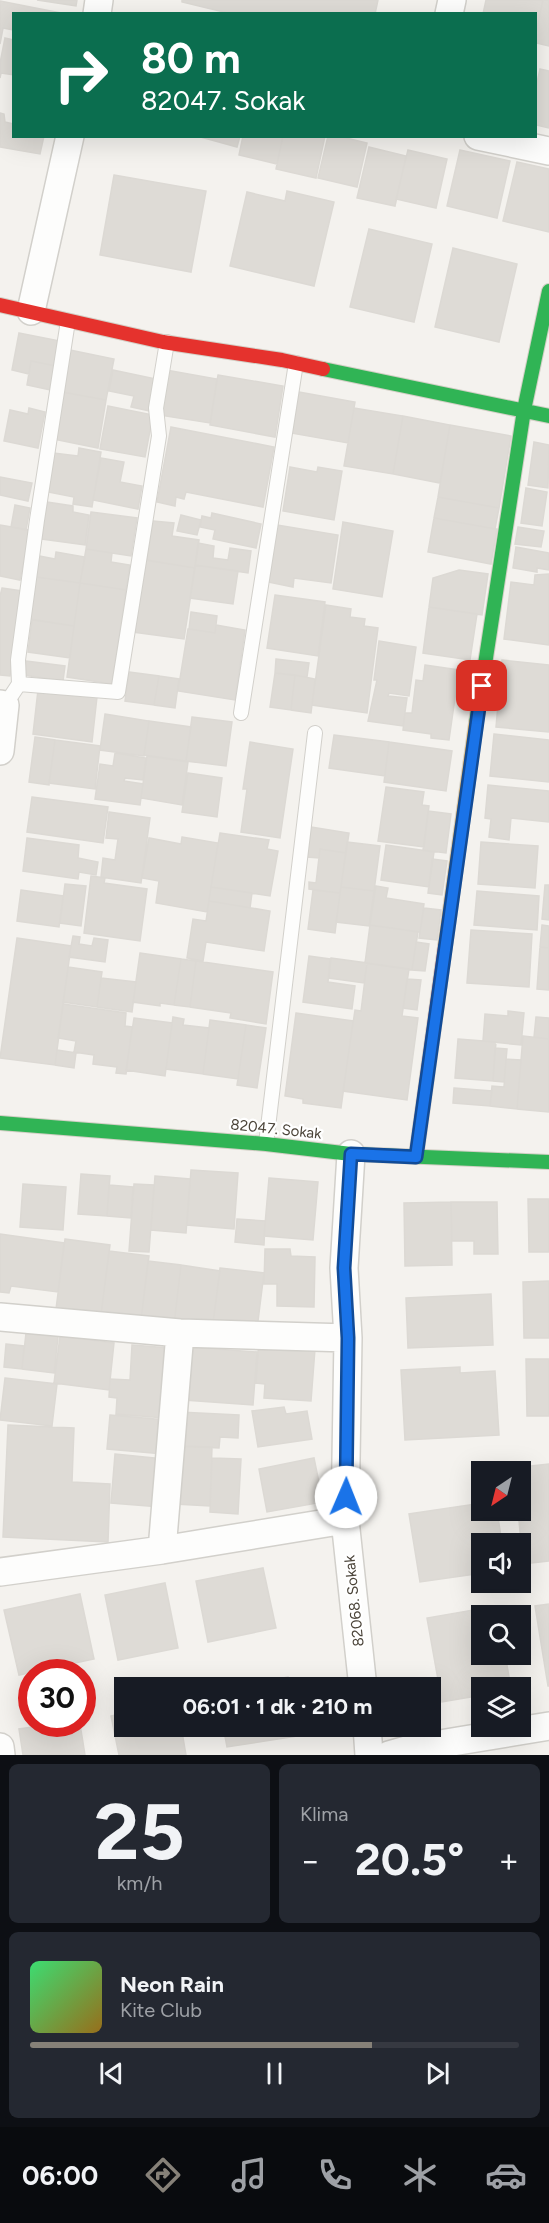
<!DOCTYPE html>
<html lang="tr">
<head>
<meta charset="utf-8">
<style>
  :root { --surface:#171b24; --page:#242831; --text:#f1f3f6; --muted:#9ea1a6; --line:#363941; --accent:#868178 }
  body { margin:0; font-family:Figtree,sans-serif; background:var(--page); color:var(--text); height:100vh; display:flex; flex-direction:column; font-size:22px; white-space:nowrap }
  * { box-sizing:border-box; margin:0 }
  p { font-size:20px; color:var(--muted) }
  .icon { flex:none; width:33px; height:33px; fill:none; stroke:currentColor; stroke-width:2; stroke-linecap:round; stroke-linejoin:round }
  .map { position:relative; height:1755px; overflow:hidden }
  .panel { display:flex; flex-direction:column; gap:9px; padding:9px; background:#0d0f14; flex:1 }
  .panel>* { flex:none }
  .top-card { position:absolute; left:12px; top:12px; width:525px; height:126px; border-radius:0px; box-shadow:0 6px 24px #0002; background:#0b6e4f; color:#fff; overflow:hidden }
  .needle { width:39px; rotate:215deg }
  .controls { position:absolute; left:471px; top:1461px; display:grid; gap:12px }
  .controls a { display:grid; place-items:center; width:60px; height:60px; border-radius:0px; background:var(--surface); box-shadow:0 6px 24px #0002; font-size:30px }
  .speed { position:absolute; left:18px; top:1659px; display:flex; gap:12px; font-size:30px; font-weight:700; text-align:center }
  .speed>* { display:grid; place-content:center; width:78px; height:78px; border-radius:50%; background:var(--surface); box-shadow:0 6px 24px #0002; line-height:1 }
  .speed .limit { border:9px solid #d22; background:#fff; color:#111 }
  .pin { position:absolute; display:grid; place-items:center; width:51px; height:51px; color:#fff; margin:-26px; border-radius:12px; box-shadow:0 3px 9px #0006 }
  .me { position:absolute; width:66px; margin:-33px; rotate:1deg; stroke-linejoin:round; filter:drop-shadow(0 0 4px #0008) }
  .turn { display:flex; align-items:center; gap:21px; height:126px; padding:0 30px; font-size:27px }
  .turn .icon { width:78px; height:78px; stroke-width:2.5 }
  .turn b { display:block; font-size:42px; line-height:51px }
  .big { font-size:45px; font-weight:700; line-height:1.1 }
  .panel .card { flex:1; display:flex; flex-direction:column; justify-content:center; gap:9px; min-width:0; padding:0 21px; border-radius:9px; background:var(--page) }
  .panel .dial { align-items:center; gap:0 }
  .dial b { font-size:78px; line-height:1 }
  .song { display:flex; align-items:center; gap:18px }
  .cover { width:72px; height:72px; border-radius:9px; background:linear-gradient(135deg,hsl(140 70% 55%),hsl(40 70% 35%)) }
  .played { height:6px; border-radius:3px; background:linear-gradient(90deg,var(--accent) 70%,var(--line) 70%) }
  .keys { display:flex; justify-content:space-around; direction:ltr }
  .heat { display:flex; justify-content:space-between; align-items:center; font-size:33px; direction:ltr }
  .panel .tiles { flex:1; display:grid; gap:9px; grid-template-columns:1fr 1fr }
  .card:last-child { grid-column:span 2 }
  .trip { position:absolute; left:114px; top:1677px; width:327px; height:60px; border-radius:0px; background:var(--surface); box-shadow:0 6px 24px #0002; font-weight:700; line-height:60px; text-align:center }
  .dock { display:flex; height:96px; justify-content:space-around; align-items:center; background:#090b0e; color:var(--muted) }
  .dock .icon { width:42px; height:42px }
  .dock .on { color:var(--accent) }
  .dock b { font-size:27px; color:var(--text) }
  .map>svg:first-child { display:block }
  .building { fill:#dedbd6; stroke:#dcd9d4; stroke-width:1.5 }
  .lines { fill:none; stroke-linecap:round; stroke-linejoin:round }
  .lane-casing { stroke:#d2d0cb; stroke-width:16 }
  .street-casing { stroke:#d2d0cb; stroke-width:30 }
  .fast-casing { stroke:#d3cfc5; stroke-width:16 }
  .slow-casing { stroke:#d3cfc5; stroke-width:16 }
  .jam-casing { stroke:#d3cfc5; stroke-width:16 }
  .lane { stroke:#fdfdfc; stroke-width:14 }
  .street { stroke:#fdfdfc; stroke-width:27 }
  .fast { stroke:#30b455; stroke-width:14 }
  .slow { stroke:#ff9f0a; stroke-width:14 }
  .jam { stroke:#e5322d; stroke-width:14 }
  .route-casing { stroke:#114b97; stroke-width:15 }
  .route { stroke:#1a73e8; stroke-width:10 }
  .labels { text-anchor:middle; dominant-baseline:central; stroke-width:4.5; stroke-linejoin:round; paint-order:stroke }
  .street-label { font-size:15px; fill:#4b4439; stroke:#fff }
</style>
</head>
<body>
<div class="map">
<svg width="549" height="1755" viewBox="0 0 549 1755">
  <rect width="100%" height="100%" fill="#f4f2ee"/>
  <!-- building -->
  <path class="building" d="M37,0H77L76,6Z
    M182,0H378L375,14H232L182,2Z
    M486,0H543L536,32V14H483Z
    M543,0H549V46L536,43V32Z
    M0,1L66,14H14V30L3,28L0,44Z
    M5,38L14,40V75L1,73L0,78V63Z
    M540,69L549,71V128L536,125V87Z
    M0,113L4,114L5,122L14,124V136H44L40,154L0,147Z
    M197,136H240L237,147Z
    M243,136H283L277,164L239,155Z
    M283,136H325L316,178L276,169Z
    M328,136H338L367,143L357,187L318,178Z
    M369,147L406,156L395,206L357,198Z
    M408,150L447,159L436,208L396,199Z
    M460,150L510,161L497,218L447,206Z
    M517,162L549,169V232L503,221Z
    M114,175L206,191L191,272L100,255Z
    M287,191L334,202L314,286L230,266L247,192L285,201Z
    M369,229L432,244L414,322L350,307Z
    M453,248L517,264L499,342L435,327Z
    M19,333L60,341L56,366L31,361L29,374L12,370Z
    M70,350L114,359L106,400L62,392Z
    M31,361L56,366L51,390L27,385Z
    M113,370L156,379L150,411L131,407L134,396L109,391Z
    M166,370L217,379L210,423L159,415Z
    M218,375L283,386L275,437L210,425Z
    M62,392L106,400L98,448L53,439Z
    M299,392L355,402L348,443L291,433Z
    M108,406L153,415L145,457L100,449Z
    M29,408L45,412L38,448L4,441L10,410L28,414Z
    M354,408L403,416L393,474L344,466Z
    M403,416L450,425L440,483L393,474Z
    M450,425L511,436L499,508L438,497Z
    M171,427L274,447L263,507L186,492L184,499L176,497L175,506L157,502Z
    M534,442L549,445L548,488L528,485Z
    M79,448L101,452L92,507L73,504L74,497L48,492L54,453L78,456Z
    M101,458L124,462L120,482L142,486L138,509L93,500Z
    M290,467L317,472L318,467L342,471L334,520L283,511Z
    M0,477L32,483L28,501L0,495Z
    M526,488L547,492L542,526L521,523Z
    M438,497L499,508L495,529L434,518Z
    M47,502L73,506V512L89,515L85,545L42,539Z
    M15,505L30,508L26,530L11,527Z
    M91,512L137,518L131,556L86,549Z
    M212,513L261,524L256,548L213,539L215,530L200,527L202,516L211,518Z
    M181,515L201,520L197,535L177,531Z
    M434,518L497,529L491,564L428,552Z
    M153,521L174,523L172,536L199,540L195,568L147,560Z
    M343,522L393,531L382,597L333,589Z
    M0,525L30,530L20,580L0,576Z
    M277,525L338,535L331,583L294,578L293,587L268,582Z
    M518,527L544,531L541,547L515,544Z
    M198,543L214,546L213,558L228,560L230,548L251,551L248,573L195,565Z
    M516,547L549,553V570L537,568V572L513,568Z
    M86,549L112,553L111,562L130,565L126,590L80,583Z
    M56,552L85,557L80,583L36,577L39,556L55,559Z
    M144,560L195,568L184,639L133,632Z
    M195,565L238,571L233,604L190,598Z
    M459,570L488,574L482,615L429,607L433,578Z
    M549,574V645L504,639L511,582L534,585L535,575Z
    M36,577L80,583L74,626L30,619Z
    M80,583L126,590L112,684L67,677Z
    M2,588L22,591L10,676L0,675V596Z
    M275,595L325,602L318,656L267,648Z
    M326,605L351,609L350,617L365,619L364,626L378,628L367,713L312,705Z
    M429,607L477,614L470,660L423,653Z
    M191,612L217,616L215,633L189,629Z
    M32,620L74,626L70,658L28,652Z
    M216,625L245,630L235,700L178,691L188,629L215,633Z
    M379,641L416,647L409,696L389,693L388,696L407,698L403,726L368,721L377,680H374Z
    M276,659L309,663L307,677L275,673Z
    M502,660L549,665V732L496,727Z
    M26,661L65,666L63,681L24,675Z
    M425,665L459,670L449,740L431,738V734L403,730L405,713H412L416,680L423,681Z
    M129,672L159,676L154,705L125,701Z
    M275,673L295,675L291,710L270,707Z
    M295,675L315,679L311,713L291,710Z
    M159,676L179,679L175,708L154,705Z
    M38,690L97,697L92,742L33,734Z
    M105,714L149,721L144,756L100,750Z
    M192,717L232,722L226,766L186,761Z
    M149,721L191,727L186,761L144,755Z
    M494,734L549,740V782L490,776Z
    M334,735L389,742L385,776L329,768Z
    M35,737L55,740L49,785L29,782Z
    M55,740L100,746L95,789L49,783Z
    M250,742L293,749L280,838L241,832L247,789H243Z
    M389,742L452,751L446,791L384,782Z
    M115,753L146,758L143,780L125,778L124,781L143,784L140,805L95,799L100,764L113,766Z
    M147,756L188,762L182,805L141,798Z
    M188,773L222,778L217,817L182,812Z
    M488,785L549,791V822L511,818L509,840L489,837L491,819L485,818Z
    M386,787L424,792L422,805L429,806L424,847L378,841Z
    M32,797L108,807L103,843L27,832Z
    M428,811L451,814L446,853L423,850Z
    M109,812L150,818L141,883L101,877L103,858L115,860L118,839L106,838Z
    M311,827L349,833L346,853L320,849L319,858L307,857Z
    M220,833L269,840L267,849L278,851L270,896L211,887Z
    M182,837L218,843L207,912L156,903L159,881L142,878L149,838L181,844Z
    M27,838L79,845L78,858L98,862L96,875L79,872L78,879L23,871Z
    M347,842L380,846L374,891L341,887Z
    M481,842L538,846L535,888L478,884Z
    M386,845L434,852L429,887L381,880Z
    M320,849L346,853L340,893L309,889V882L316,883Z
    M432,859L447,861L442,895L428,893Z
    M91,876L105,878L104,883L147,889L140,941L84,933Z
    M65,884L86,886L81,926L60,923Z
    M545,885H549V920L542,919Z
    M376,886L388,888L386,898L424,904L420,932L370,925Z
    M211,887L252,893L250,908L209,901Z
    M341,887L374,891L369,926L336,922Z
    M21,890L63,896L59,927L17,921Z
    M313,890L340,893L335,933L308,929Z
    M477,891L539,896L537,930L474,925Z
    M209,901L270,911L264,951L206,942L203,961L187,958L193,919L206,921Z
    M424,908L441,910L437,940L419,938Z
    M370,925L418,932L412,970L365,963Z
    M542,925L549,926V948L540,947Z
    M471,930L532,934L529,987L467,983Z
    M73,936L80,937L79,944L92,946L94,938L108,940L105,962L69,957Z
    M17,938L71,946L55,1065L0,1058Z
    M416,942L429,944L425,971L412,970Z
    M540,947L549,948V990L537,989Z
    M140,953L181,959L174,1005L160,1003V1006L133,1002Z
    M309,956L330,959L328,982L355,986L352,1009L303,1002Z
    M331,958L367,963L364,983L329,978Z
    M181,959L196,961L190,1007L174,1005Z
    M196,961L273,972L266,1024L230,1018L231,1013L190,1007Z
    M367,963L409,969L402,1016L418,1018L407,1100L343,1091L355,1010L361,1011Z
    M68,967L102,972L97,1007L63,1002Z
    M101,978L136,982L132,1012L97,1007Z
    M407,979L421,980L417,1010L403,1008Z
    M63,1004L126,1013L125,1026L132,1027L126,1074L116,1073L117,1067L93,1064L94,1055L74,1052L76,1041L58,1038Z
    M508,1011L524,1013L521,1045L483,1041L485,1014L508,1016Z
    M296,1013L353,1021L341,1108L303,1103V1099L285,1096Z
    M173,1017L184,1019L183,1025L209,1028L203,1074L166,1069Z
    M536,1017L549,1018V1039L534,1037Z
    M134,1018L172,1023L165,1076L126,1070Z
    M210,1020L246,1025L238,1079L203,1074Z
    M246,1025L266,1028L257,1088L237,1085Z
    M523,1036L549,1039V1112L517,1109Z
    M458,1039L496,1042L493,1081L455,1078Z
    M495,1048L507,1049L504,1082L493,1081Z
    M57,1050L76,1053L74,1068L55,1065Z
    M506,1059L521,1060L517,1109L490,1106L492,1086L504,1087Z
    M454,1088L492,1091L490,1106L453,1103Z
    M191,1170L238,1173L234,1229L187,1225Z
    M81,1174L110,1176L107,1216L78,1214Z
    M155,1176L190,1179L186,1233L151,1230Z
    M269,1178L318,1182L313,1240L264,1236Z
    M23,1184L66,1187L63,1230L20,1227Z
    M134,1184L154,1185L149,1252L129,1251Z
    M109,1185L133,1187L131,1218L107,1216Z
    M528,1199H549V1252H529Z
    M451,1202L452,1265L405,1266L404,1203Z
    M451,1202H497L498,1254H474V1241H452Z
    M237,1219L265,1221L264,1245L235,1242Z
    M0,1234L64,1243L58,1292L11,1286L9,1293L0,1292Z
    M65,1239L110,1245L101,1315L56,1309Z
    M265,1249H290L291,1256L315,1257L314,1307L277,1306V1284H264Z
    M109,1251L149,1256L141,1320L101,1315Z
    M148,1261L181,1265L174,1325L141,1320Z
    M181,1265L220,1271L213,1323L174,1325Z
    M220,1268L264,1273L257,1329L213,1323Z
    M549,1281V1338H524L523,1282Z
    M491,1294L493,1345L408,1348L406,1298Z
    M27,1324L59,1328L54,1373L22,1369Z
    M60,1336L114,1343L109,1390L54,1383Z
    M259,1340L315,1349L311,1401L264,1398L265,1384L256,1383Z
    M6,1344L24,1346L22,1369L4,1367Z
    M132,1345L169,1348L164,1418L116,1414L117,1398L109,1397L110,1379L130,1380Z
    M188,1347L257,1352L253,1405L184,1400Z
    M526,1359H549V1416H527Z
    M460,1367V1373L495,1371L499,1435L405,1440L401,1370Z
    M5,1378L57,1384L52,1426L0,1420Z
    M284,1407L286,1414L307,1411L312,1439L258,1447L252,1411Z
    M179,1412L239,1415L238,1438L220,1437L219,1448L177,1446Z
    M110,1415L166,1420L163,1454L107,1449Z
    M8,1425L74,1428L72,1482L110,1484L108,1542L3,1537Z
    M177,1446L212,1447L210,1506L175,1504Z
    M115,1454L164,1459L160,1507L111,1503Z
    M212,1458L241,1459L238,1514L210,1512Z
    M314,1458L323,1502L267,1512L259,1469Z
    M549,1464V1561L523,1564L518,1510H520V1472H514L513,1468Z
    M482,1503V1510H497L502,1544H482V1573L420,1582L409,1514Z
    M263,1568L276,1628L208,1642L196,1581Z
    M165,1583L178,1648L118,1660L105,1595Z
    M80,1594L94,1659L19,1675L4,1610Z
    M549,1604V1686H548L535,1606Z
    M496,1606L498,1616H482V1654H505L511,1688H482V1695L442,1702L427,1618Z
    M288,1677L290,1688H223Z
    M124,1713V1726H181L186,1755H119L111,1716Z
    M54,1724H80L85,1755H23L19,1729Z
    M223,1726H296L298,1736L227,1747Z"/>
  <g class="lines">
    <!-- lane casing -->
    <g class="lane-casing">
      <path id="lane" d="M19,684L18,660L37,520L68,321
        M5,705L19,684L118,692L159,436L156,408L167,342
        M241,713L296,363
        M266,1144L315,733"/>
    </g>
    <!-- street casing -->
    <g class="street-casing">
      <path id="street" d="M97,14L99,0
        M449,14L452,0
        M478,136L549,151
        M31,311L70,136
        M0,704L5,705L0,751
        M351,1154L344,1268L348,1338L345,1520L363,1688
        M0,1317L180,1333L348,1338
        M162,1550L180,1333
        M0,1572L162,1550L345,1520
        M367,1726L369,1755
        M0,1747L1,1755
        M389,1755L410,1749L549,1726"/>
    </g>
    <!-- fast casing -->
    <g class="fast-casing">
      <path id="fast" d="M323,369L549,416
        M476,723L524,410L549,291
        M0,1123L266,1144L351,1154L549,1162"/>
    </g>
    <!-- slow casing -->
    <g class="slow-casing">
      <path id="slow" d="M445,947L476,723"/>
    </g>
    <!-- jam casing -->
    <g class="jam-casing">
      <path id="jam" d="M0,305L163,342L282,360L323,369
        M416,1157L445,947"/>
    </g>
    <!-- lane -->
    <use href="#lane" class="lane"/>
    <!-- street -->
    <use href="#street" class="street"/>
    <!-- fast -->
    <use href="#fast" class="fast"/>
    <!-- slow -->
    <use href="#slow" class="slow"/>
    <!-- jam -->
    <use href="#jam" class="jam"/>
  </g>
  <g class="lines">
    <!-- route casing -->
    <g class="route-casing">
      <path id="route" d="M346,1497L348,1338L344,1268L351,1154L416,1157L482,686"/>
    </g>
    <!-- route -->
    <use href="#route" class="route"/>
  </g>
  <g class="labels">
    <!-- street labels -->
    <g class="street-label">
      <text transform="translate(276 1129) rotate(6)">82047. Sokak</text>
      <text transform="translate(354 1601) rotate(-96)">82068. Sokak</text>
    </g>
  </g>
</svg>
<div class="controls">
<a><svg class="needle" viewBox="-14 -14 28 28"><path d="M0-13l5 13h-10z" fill="#e53935"/><path d="M0 13l5-13h-10z" fill="#9ea1a6"/></svg></a>
<a><svg class="icon" aria-label="sound" viewBox="0 0 24 24"><path d="M4 9h4l5-4v14l-5-4H4zM17 9q2 3 0 6"/></svg></a>
<a><svg class="icon" aria-label="search" viewBox="0 0 24 24"><circle cx="10" cy="10" r="6"/><path d="M15 15l6 6"/></svg></a>
<a><svg class="icon" aria-label="layers" viewBox="0 0 24 24"><path d="M12 4l9 5-9 5-9-5zM3 14l9 5 9-5"/></svg></a>
</div>
<div class="speed"><div class="limit">30</div></div>
<div class="pin" style="left:482px;top:686px;background:#d93025"><svg class="icon" aria-label="arrive" viewBox="0 0 24 24"><path d="M6 21V4h12l-3 4 3 4H6"/></svg></div>
<svg class="me" style="left:346px;top:1497px" viewBox="-20 -20 40 40"><circle r="19" fill="#fff"/><path d="M0-13L10 11 0 6-10 11z" fill="#1a73e8"/></svg>
<div class="trip">06:01 · 1 dk · 210 m</div>
<div class="top-card">
<div class="turn"><svg class="icon" aria-label="right" viewBox="0 0 24 24"><path d="M7 20v-9h11M14 6l5 5-5 5"/></svg><div><b>80 m</b>82047. Sokak</div></div>
</div>
</div>
<section class="panel">
<div class="tiles">
<div class="card dial"><b>25</b><p>km/h</p></div>
<div class="card"><p>Klima</p>
<div class="heat"><a>−</a><b class="big">20.5°</b><a>+</a></div>
</div>
<div class="card">
<div class="song"><i class="cover"></i><div><b>Neon Rain</b><p>Kite Club</p></div></div>
<div class="played"></div>
<div class="keys"><svg class="icon" aria-label="previous" viewBox="0 0 24 24"><path d="M18 5L8 12l10 7zM5 5v14"/></svg><svg class="icon" aria-label="pause" viewBox="0 0 24 24"><path d="M8 5v14M16 5v14"/></svg><svg class="icon" aria-label="next" viewBox="0 0 24 24"><path d="M6 5l10 7-10 7zM19 5v14"/></svg></div>
</div>
</div>
</section>
<nav class="dock">
<b>06:00</b>
<svg class="icon on" aria-label="directions" viewBox="0 0 24 24"><path d="M12 3l9 9-9 9-9-9zM9 14v-3h6M13 9l2 2-2 2"/></svg>
<svg class="icon" aria-label="music" viewBox="0 0 24 24"><path d="M9 18V5l10-2v13"/><circle cx="6" cy="18" r="3"/><circle cx="16" cy="16" r="3"/></svg>
<svg class="icon" aria-label="phone" viewBox="0 0 24 24"><path d="M5 4h4l2 5-3 2q2 4 5 5l2-3 5 2v4C11 20 4 13 5 4z"/></svg>
<svg class="icon" aria-label="climate" viewBox="0 0 24 24"><path d="M12 3v18M4 7l16 10M4 17L20 7"/></svg>
<svg class="icon" aria-label="car" viewBox="0 0 24 24"><path d="M5 17H2v-5l4-1 3-4h7l3 4 3 1v5h-3M9 17h6M6 11h13"/><circle cx="7" cy="17" r="2"/><circle cx="17" cy="17" r="2"/></svg>
</nav>
</body>
</html>
